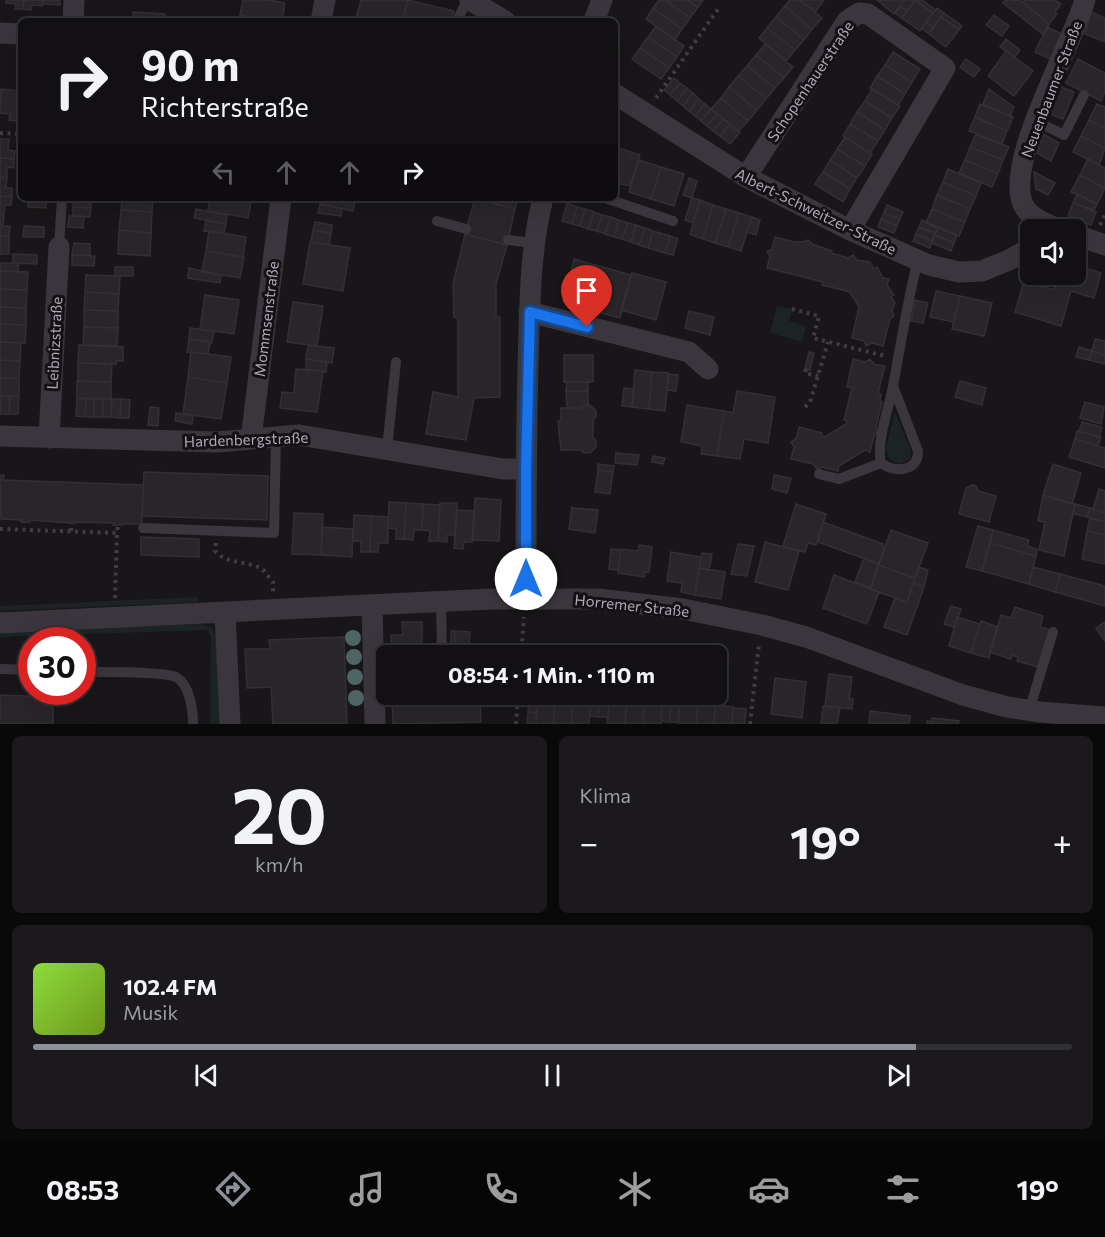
<!DOCTYPE html>
<html lang="de">
<head>
<meta charset="utf-8">
<style>
  :root { --surface:#121012; --page:#1b191b; --text:#f1f3f6; --muted:#9c9d9f; --line:#313032; --accent:#8c9099 }
  body { margin:0; font-family:Commissioner,sans-serif; background:var(--page); color:var(--text); height:100vh; display:flex; flex-direction:column; font-size:22px; white-space:nowrap }
  * { box-sizing:border-box; margin:0 }
  p { font-size:20px; color:var(--muted) }
  .icon { flex:none; width:33px; height:33px; fill:none; stroke:currentColor; stroke-width:2; stroke-linecap:round; stroke-linejoin:round }
  .map { position:relative; height:724px; overflow:hidden }
  .drawer { display:flex; flex-direction:column; gap:12px; padding:12px; background:#0a090a; flex:1 }
  .drawer>* { flex:none }
  .hud { position:absolute; left:18px; top:18px; width:600px; height:183px; border-radius:9px; box-shadow:0 6px 24px #0002,0 0 0 2px var(--line); background:#121012; color:var(--text); overflow:hidden }
  .controls { position:absolute; left:1020px; top:219px; display:grid; gap:12px }
  .controls a { display:grid; place-items:center; width:66px; height:66px; border-radius:9px; background:var(--surface); box-shadow:0 6px 24px #0002,0 0 0 2px var(--line); font-size:30px }
  .speed { position:absolute; left:18px; top:627px; display:flex; gap:12px; font-size:30px; font-weight:700; text-align:center }
  .speed>* { display:grid; place-content:center; width:78px; height:78px; border-radius:50%; background:var(--surface); box-shadow:0 6px 24px #0002,0 0 0 2px var(--line); line-height:1 }
  .speed .limit { border:9px solid #d22; background:#fff; color:#111 }
  .pin { position:absolute; display:grid; place-items:center; width:51px; height:51px; color:#fff; margin:-62px -26px; border-radius:50% 50% 50% 0; rotate:-45deg; box-shadow:0 0 6px #0007 }
  .pin .icon { rotate:45deg }
  .me { position:absolute; width:66px; margin:-33px; rotate:0deg; stroke-linejoin:round; filter:drop-shadow(0 0 4px #0008) }
  .turn { display:flex; align-items:center; gap:21px; height:126px; padding:0 24px; font-size:27px }
  .turn .icon { width:78px; height:78px; stroke-width:2.5 }
  .turn b { display:block; font-size:42px; line-height:51px }
  .lanes { display:flex; align-items:center; height:57px; padding:0 24px; background:#0003; justify-content:center; gap:30px; direction:ltr }
  .lanes .off { opacity:.35 }
  .big { font-size:45px; font-weight:700; line-height:1.1 }
  .drawer .card { flex:1; display:flex; flex-direction:column; justify-content:center; gap:9px; min-width:0; padding:0 21px; border-radius:9px; background:var(--page) }
  .drawer .dial { align-items:center; gap:0 }
  .dial b { font-size:78px; line-height:1 }
  .song { display:flex; align-items:center; gap:18px }
  .cover { width:72px; height:72px; border-radius:9px; background:linear-gradient(135deg,hsl(90 70% 55%),hsl(80 70% 35%)) }
  .played { height:6px; border-radius:3px; background:linear-gradient(90deg,var(--accent) 85%,var(--line) 85%) }
  .keys { display:flex; justify-content:space-around; direction:ltr }
  .heat { display:flex; justify-content:space-between; align-items:center; font-size:33px; direction:ltr }
  .drawer .tiles { flex:1; display:grid; gap:12px; grid-template-columns:1fr 1fr }
  .card:last-child { grid-column:span 2 }
  .trip { position:absolute; left:376px; top:645px; width:351px; height:60px; border-radius:9px; background:var(--surface); box-shadow:0 6px 24px #0002,0 0 0 2px var(--line); font-weight:700; line-height:60px; text-align:center }
  .tab-bar { display:flex; height:96px; justify-content:space-around; align-items:center; background:#070607; color:var(--muted) }
  .tab-bar .icon { width:42px; height:42px }
  .tab-bar .current { color:var(--accent) }
  .tab-bar b { font-size:27px; color:var(--text) }
  .map>svg:first-child { display:block }
  .green { fill:#1b2323 }
  .building { fill:#292629; stroke:#342f34; stroke-width:1.5 }
  .lines { fill:none; stroke-linecap:round; stroke-linejoin:round }
  .path { stroke:#413c44; stroke-width:4; stroke-dasharray:3 4.5; stroke-linecap:butt }
  .lane { stroke:#3b363d; stroke-width:10 }
  .street { stroke:#3b363d; stroke-width:21 }
  .tree { fill:#4f6564 }
  .route-casing { stroke:#114b97; stroke-width:15 }
  .route { stroke:#1a73e8; stroke-width:10 }
  .labels { text-anchor:middle; dominant-baseline:central; stroke-width:6; stroke-linejoin:round; paint-order:stroke }
  .street-label { font-size:15px; fill:#b1a7b9; stroke:#131113 }
</style>
</head>
<body>
<div class="map">
<svg width="1105" height="724" viewBox="0 0 1105 724">
  <rect width="100%" height="100%" fill="#181618"/>
  <!-- green -->
  <path class="green" d="M777,306L792,309L789,321L806,326L802,342L770,333Z
    M895,412L910,448L911,458L900,464L889,459L886,447Z
    M198,597V602L0,611V606Z
    M199,624L211,627L216,637L220,724H210L211,637L207,630L0,637V631Z"/>
  <!-- building -->
  <path class="building" d="M6,0H24L23,9H15L16,4L6,3Z
    M24,0H43L42,6L32,5L31,10L23,9Z
    M43,0H60V5L42,4Z
    M243,0H270L285,3L282,21H271L240,15Z
    M361,0H408L402,21H355Z
    M408,0L454,11L451,21H402Z
    M659,0H665L690,18L682,29L653,8Z
    M665,0H687L698,7L690,18Z
    M687,0H703L698,7Z
    M790,0H800L822,18L812,29L785,6Z
    M800,0H824L815,12Z
    M877,0H904L894,14Z
    M904,0H916L907,11L900,6Z
    M915,0L933,13L920,31L902,18Z
    M922,0L936,10L933,13L916,1Z
    M1005,0H1020L1049,24L1044,35L1003,3Z
    M1025,0H1055L1061,4L1055,12L1057,14L1049,24L1023,2Z
    M785,6L812,29L804,40L776,17Z
    M900,6L907,11L902,18L895,13Z
    M653,8L682,29L675,40L646,19Z
    M937,8L944,13L933,27L926,22Z
    M133,12L165,14V21H133Z
    M1091,12L1105,18V42L1085,34Z
    M944,13L962,26L959,30L941,17Z
    M240,15L271,21H238Z
    M994,15L1009,26L1002,36L986,25Z
    M776,17L804,40L795,50L767,28Z
    M941,17L959,30L946,47L929,34Z
    M926,22L933,27L929,34L922,29Z
    M656,26L684,46L677,57L648,37Z
    M1047,27L1064,35L1052,60L1035,52Z
    M767,28L795,50L786,61L759,38Z
    M648,37L677,57L669,68L640,48Z
    M1006,39L1020,50L1015,57L1000,47Z
    M765,44L793,67L784,78L756,55Z
    M640,48L669,68L661,79L632,59Z
    M1006,51L1033,71L1014,96L988,76Z
    M893,52L920,69L912,82L885,65Z
    M756,55L784,78L775,88L747,66Z
    M966,59L980,69L974,77L960,67Z
    M1078,59L1105,73V92L1101,101L1066,83Z
    M885,65L912,82L905,94L877,76Z
    M747,66L775,88L766,99L738,76Z
    M738,76L766,99L757,110L729,87Z
    M877,76L905,94L898,105L870,88Z
    M674,78L680,83L670,95L664,90Z
    M680,83L687,88L677,101L670,95Z
    M1059,86L1074,92L1063,119L1048,113Z
    M729,87L757,110L748,121L721,98Z
    M687,88L693,93L683,106L677,101Z
    M1,89L20,91L18,121L9,120L10,114L0,113Z
    M872,89L900,106L892,118L865,101Z
    M989,89L1014,107L1010,116L983,104Z
    M20,91H21V121H18Z
    M693,93L699,99L689,111L683,106Z
    M721,98L748,121L738,131L711,109Z
    M699,99L705,104L695,116L689,111Z
    M865,101L892,118L885,130L857,112Z
    M705,104L711,109L701,121L695,116Z
    M980,104L1013,117L1007,131L975,117Z
    M1097,104L1105,107V128L1089,120Z
    M711,109L717,114L707,126L701,121Z
    M857,112L885,130L878,141L850,124Z
    M717,114L724,119L713,131L707,126Z
    M975,117L1007,131L1002,144L969,131Z
    M724,119L730,124L720,136L713,131Z
    M1089,120L1105,128V148L1081,136Z
    M730,124L740,132L730,144L720,136Z
    M850,124L878,141L870,153L843,136Z
    M976,134L1009,147L1003,160L970,147Z
    M1043,134L1059,143L1051,161L1037,153Z
    M1081,136L1105,148L1099,165L1073,152Z
    M845,137L872,154L865,166L837,149Z
    M0,139H9L8,150L15,151L14,159L0,158Z
    M615,147L640,155L630,186L615,183Z
    M970,147L1003,160L998,174L965,160Z
    M837,149L865,166L857,178L830,160Z
    M0,158L14,159V168L7,167V178L0,177Z
    M1088,159L1105,168V188L1080,175Z
    M639,160L661,167L651,199L629,192Z
    M830,160L857,178L850,189L823,172Z
    M965,160L998,174L992,187L959,173Z
    M661,167L684,174L674,206L651,199Z
    M948,169L981,183L976,196L943,182Z
    M823,172L850,189L843,202L815,184Z
    M1034,172L1055,183L1048,195L1036,189Z
    M1080,175L1105,188L1097,204L1071,192Z
    M0,177L7,178L6,188H12V197L0,196Z
    M689,178L697,181L692,198L683,195Z
    M943,182L976,196L970,209L937,195Z
    M1077,194L1097,204L1094,210L1073,203Z
    M937,195L970,209L965,222L932,209Z
    M0,196L12,197L11,205H5L4,215H0Z
    M29,198L46,199V208L28,207Z
    M74,198L91,199V208L73,207Z
    M122,198H153L152,212L121,210Z
    M210,198H252L248,218L208,211Z
    M322,198H356L353,211L320,204Z
    M475,198H518L515,209Z
    M692,198L700,200L693,223L685,220Z
    M475,199L515,209L507,245L465,234Z
    M700,200L713,205L703,239L690,234Z
    M567,203L577,207L572,224L562,221Z
    M1073,203L1096,212L1091,225L1068,216Z
    M320,204L342,209L341,216L318,213Z
    M713,205L726,209L715,243L703,239Z
    M887,205L903,212L900,219L884,213Z
    M73,207L91,208L90,217L73,216Z
    M577,207L585,209L580,226L572,224Z
    M196,209L227,215L226,224L194,218Z
    M585,209L594,212L588,229L580,226Z
    M726,209L739,213L728,247L715,243Z
    M932,209L965,222L959,236L926,223Z
    M121,210L152,212L151,233L119,230Z
    M594,212L602,215L597,231L588,229Z
    M739,213L752,217L741,251L728,247Z
    M884,213L900,219L897,226L881,219Z
    M0,215H4L3,226H10L9,236H0Z
    M602,215L611,217L605,234L597,231Z
    M69,216H84L83,228L68,227Z
    M611,217L619,220L614,237L605,234Z
    M752,217L760,220L756,235L747,232Z
    M881,219L897,226L894,233L878,227Z
    M206,220L226,224L224,233L204,231Z
    M619,220L628,223L622,239L614,237Z
    M922,220L938,227L935,233L919,227Z
    M315,222L332,225L331,233L313,230Z
    M628,223L636,225L631,242L622,239Z
    M636,225L645,228L639,245L631,242Z
    M24,226L44,227V237H23Z
    M919,227L935,233L932,241L916,234Z
    M938,227L957,235L954,243L935,235Z
    M645,228L653,231L648,248L639,245Z
    M119,230L151,233L150,256L118,254Z
    M313,230L331,233L329,245L311,242Z
    M209,231L246,237L243,257L206,251Z
    M653,231L670,236L665,253L648,248Z
    M465,234L507,245L496,284V316L500,317V397L474,398L466,440L426,434L433,392L458,397V318L454,317L453,284Z
    M916,234L932,241L930,248L913,241Z
    M935,235L954,243L951,251L932,243Z
    M0,236H9V254H0Z
    M670,236L678,239L673,255L665,253Z
    M775,237L795,242H803L808,240L812,244L832,251L831,253L848,258L853,255L857,260L870,262L874,269L877,267L883,278L889,279L887,285L894,295L891,297L895,303L892,310L894,316L890,319L883,346L872,343L866,346L864,341L852,338L859,307L850,292L822,285L823,282L767,268L770,256L767,252L772,249Z
    M310,242L350,248L343,291L303,284Z
    M74,243L90,244V255H72Z
    M206,251L244,257L240,278L202,272Z
    M13,254L37,255V264L13,263Z
    M72,255L95,256L94,266L72,265Z
    M574,259L603,267L591,310L563,302Z
    M0,263H18V272L0,271Z
    M115,267H133V276H115Z
    M603,267L631,275L620,318L591,310Z
    M1082,267L1101,273L1094,298L1071,291L1061,326L1015,312L1024,281L1054,290L1059,274H1076V271L1081,273Z
    M189,268L221,275L220,283L188,278Z
    M0,271L28,272L27,290L0,289Z
    M632,273L666,282L656,320L621,310Z
    M86,275L120,276L119,294L85,292Z
    M0,289L27,290L26,308L0,307Z
    M936,291L960,296L954,322L930,317Z
    M85,292L119,294L118,311L84,310Z
    M205,295L239,300L234,334L200,329Z
    M960,296L992,303L984,336L952,329Z
    M915,300L928,303L923,323L911,321Z
    M293,302L323,306L317,346L287,342Z
    M0,307L26,308V325L0,324Z
    M84,310L118,311V328L84,327Z
    M689,311L714,317L710,335L685,328Z
    M0,324L26,325L25,343L0,342Z
    M84,327L118,328L117,346L83,345Z
    M190,328L214,331L212,343L189,339Z
    M189,339L210,342L208,354L187,352Z
    M1095,339L1105,341V355L1092,351Z
    M0,342L21,343L20,361L0,360Z
    M79,345L123,347V361H116V364L78,363Z
    M308,345L334,348L332,363L306,359Z
    M1079,347L1092,351L1089,360L1076,357Z
    M1092,351L1105,355V364L1089,360Z
    M191,352L231,357L227,383L188,377Z
    M809,352L814,353L810,370L805,368Z
    M564,355H593V382H564Z
    M306,359L327,362L326,372L306,369Z
    M853,359L865,362L870,359L874,364L885,366L878,393L881,394L880,402H882L876,427L878,432L874,436L870,452L865,450L860,453L839,466L838,471L822,467L817,469L813,464L791,459L794,447L791,442L796,439L799,427L822,433V436L825,437L846,424L847,421L844,420L852,388L847,387Z
    M0,360L20,361L19,378H0Z
    M78,363L112,364L111,382L78,381Z
    M296,369L323,371L317,412L280,408L282,392L294,393Z
    M635,370L652,372L649,409L632,407Z
    M652,372L669,373L665,411L649,409Z
    M668,374L678,375L676,391L667,390Z
    M188,377L227,383L221,419L183,414Z
    M0,378H19V396H0Z
    M77,381L111,382V399L77,398Z
    M960,381L986,388L982,405L955,397Z
    M567,382H588V391H566Z
    M624,388L634,389L632,407L622,406Z
    M566,391H588V405H584L581,408H567Z
    M737,391L775,397L768,443L744,439L740,459L717,456L724,411L733,413Z
    M1,396H10L9,414H0Z
    M10,396H19L18,414H9Z
    M77,398L86,399L85,417L76,416Z
    M86,399H94V417H85Z
    M94,399H103V417H94Z
    M103,399H112L111,417H103Z
    M112,399H121L120,418L111,417Z
    M121,399L130,400L129,418H120Z
    M1085,402L1104,407L1101,424L1080,418Z
    M584,405H590L596,411V417L593,420V438L596,441V447L590,453H584L581,450H561L558,422L561,419V408H581Z
    M687,405L724,411L717,456L701,454L702,446L681,442Z
    M150,407L159,408L158,426L148,425Z
    M176,413L193,415L192,424L175,421Z
    M1082,422L1102,427L1099,437L1079,431Z
    M1077,431L1101,437L1098,446L1075,439Z
    M1075,439L1105,448V468L1069,457Z
    M616,453L639,455L637,465L615,463Z
    M653,456L665,458L663,464L652,462Z
    M598,464L614,466L613,472L598,470Z
    M1053,464L1081,473L1072,504L1043,495Z
    M598,470L613,472L610,494L595,492Z
    M144,472L268,476L267,520L142,516Z
    M0,475H4L3,480L143,485L142,524H122V525H113L114,523L75,522V523H71L30,520V522H21V520L1,519Z
    M774,475L791,478L787,493L772,489Z
    M972,485L976,486L978,491L996,496L989,522L959,514L966,488Z
    M1099,489L1105,491V513L1093,509Z
    M1043,495L1075,504L1064,556L1039,550L1045,522L1038,521Z
    M475,498L501,500L499,541L473,540Z
    M389,502L406,503L404,539H396V529L388,528Z
    M406,503L423,504L422,530H414L413,540L404,539Z
    M440,503H457L455,535H447V542L438,541Z
    M423,504L440,505L438,541H429L430,531L422,530Z
    M796,504L826,514L816,545L808,543L805,552L783,546Z
    M1075,504L1090,508L1087,517L1073,514Z
    M572,506V508L598,510L595,533L569,529Z
    M1090,508L1105,513V522L1087,517Z
    M457,510L474,511L472,542H464L463,549L454,548Z
    M294,513L323,514L321,555L292,554Z
    M354,515L371,516L370,552H361V541H353Z
    M371,516L388,517V543H379L378,552H370Z
    M1090,518L1105,522V535L1087,531Z
    M823,522L883,544L882,547L885,548L879,564L818,542Z
    M978,526L993,530L982,571L966,567Z
    M322,527L353,529L352,557L321,555Z
    M891,530L928,543L915,578L878,565Z
    M993,530L1029,540L1027,546L1037,549L1036,556L990,543Z
    M1087,531L1105,535V564L1082,559Z
    M141,537L199,539V557L141,555Z
    M765,542L799,551L788,590L755,582Z
    M990,543L1036,556L1029,584L982,571Z
    M738,544L754,546L747,576L731,574Z
    M639,545L652,547L649,572H645L644,577L618,573L621,549L638,551Z
    M611,549L621,550L618,570L609,569Z
    M671,552L701,557L695,595L681,592L682,583L667,581Z
    M702,553L712,554L709,570L699,568Z
    M864,558L879,564L871,588L855,582Z
    M878,565L915,578L907,602L870,589Z
    M919,567L928,570L924,587L913,583Z
    M1033,567L1060,574L1055,592L1029,584Z
    M699,568L725,572L721,599L695,595Z
    M1060,574L1105,586V606L1055,592Z
    M834,575L879,592L867,624L823,608Z
    M913,583L924,587L907,635L884,627L895,598L907,602Z
    M951,606L961,609L954,627L944,624Z
    M1015,607L1043,616L1040,627L1050,630L1038,667L1017,661L1018,657L1012,655L1011,659L990,652L1001,615L1011,618Z
    M957,617L980,624L971,653L949,646Z
    M981,621L998,627L989,658L971,653Z
    M402,622H422V656H392L391,635H403Z
    M1105,622V641L1096,628Z
    M451,631H455V653H451Z
    M455,631L470,632L468,654L455,653Z
    M344,637L347,724H273L271,687L247,688L245,649H270L269,640Z
    M488,650L504,651V656H468V652L488,653Z
    M829,674L852,677L849,699H853L852,709L825,706Z
    M775,678L806,682L802,718L771,714Z
    M392,694H480L481,722L393,724Z
    M0,695L53,697V724H0Z
    M529,695H538L536,713L528,712Z
    M538,695H555L554,724H536Z
    M555,695L573,696L571,724H554Z
    M573,696L591,697L589,724H571Z
    M591,699H600L598,717L590,716Z
    M600,699L609,700L608,717H598Z
    M609,699L627,700L625,724H607Z
    M627,700L644,701L643,724H625Z
    M644,701L662,702L661,724H643Z
    M662,703L671,704L670,722L661,721Z
    M680,703L698,704L696,724H678Z
    M671,704L680,705L678,722H670Z
    M698,704L715,705L714,724H696Z
    M715,705L733,707L732,724H714Z
    M823,706L840,708L837,724H821Z
    M733,708L746,709L745,724H732Z
    M870,711L910,716L909,724H869Z
    M528,712L536,713V724H527Z
    M932,718L959,721L958,724H927V721L932,722Z"/>
  <g class="lines">
    <!-- path -->
    <path class="path" d="M656,98L718,9
      M0,133L21,134
      M1100,225L1105,215
      M792,309L819,316L813,338L885,356
      M806,369L805,373L818,376
      M805,407L810,402L828,342
      M0,529L117,533L118,525
      M71,531V523
      M216,543L215,551C226,564 246,561 260,568C265,570 269,578 273,582V592
      M115,598L117,533
      M521,656L524,617
      M516,724L518,694
      M750,724L759,644"/>
    <!-- lane -->
    <path class="lane" d="M457,21L467,0
      M1036,121L1064,135L1084,95
      M605,198L673,221
      M437,221L466,229
      M508,240L533,243
      M59,247L62,198
      M893,386L918,451C919,472 894,473 881,463C876,441 889,409 893,386C901,344 907,302 918,260
      M387,449L396,362
      M819,474L839,479L881,463
      M143,528L274,533L276,437
      M441,601L442,656
      M0,669L32,670
      M82,672C100,672 163,671 176,677C190,685 193,710 193,724
      M1029,711L1053,632"/>
    <!-- street -->
    <path class="street" d="M470,0L505,21
      M73,21L74,0
      M321,21L325,0
      M594,21L602,0
      M0,33L21,34
      M615,94L746,177L850,230L929,265L959,272L982,271L1009,260L1030,248
      M746,177L847,21L859,13L868,14L945,68L850,230
      M1060,230C1048,224 1033,220 1025,208C1000,169 1072,46 1085,0
      M1076,235L1105,245
      M529,312L689,352L708,369
      M0,436L217,442L299,435L503,469H526
      M49,438L59,247
      M251,439L281,198
      M526,597C526,520 526,443 528,365C530,308 529,254 543,198
      M372,605L375,724
      M225,613L230,724
      M0,623L491,599H598L683,609L762,625L806,637L963,695L1007,707L1040,712L1105,717"/>
  </g>
  <!-- trees -->
  <g class="tree">
    <circle cx="353" cy="638" r="8"/>
    <circle cx="354" cy="657" r="8"/>
    <circle cx="355" cy="677" r="8"/>
    <circle cx="356" cy="698" r="8"/>
  </g>
  <g class="lines">
    <!-- route casing -->
    <g class="route-casing">
      <path id="route" d="M526,579V469L530,312L587,327"/>
    </g>
    <!-- route -->
    <use href="#route" class="route"/>
  </g>
  <g class="labels">
    <!-- street labels -->
    <g class="street-label">
      <text transform="translate(810 81) rotate(-56)">Schopenhauerstraße</text>
      <text transform="translate(1051 89) rotate(-69)">Neuenbaumer Straße</text>
      <text transform="translate(816 211) rotate(26)">Albert-Schweitzer-Straße</text>
      <text transform="translate(266 319) rotate(-83)">Mommsenstraße</text>
      <text transform="translate(54 343) rotate(-87)">Leibnizstraße</text>
      <text transform="translate(246 439) rotate(-2)">Hardenbergstraße</text>
      <text transform="translate(632 605) rotate(6)">Horremer Straße</text>
    </g>
  </g>
</svg>
<div class="controls">
<a><svg class="icon" aria-label="sound" viewBox="0 0 24 24"><path d="M4 9h4l5-4v14l-5-4H4zM17 9q2 3 0 6"/></svg></a>
</div>
<div class="speed"><div class="limit">30</div></div>
<div class="pin" style="left:587px;top:327px;background:#d93025"><svg class="icon" aria-label="arrive" viewBox="0 0 24 24"><path d="M6 21V4h12l-3 4 3 4H6"/></svg></div>
<svg class="me" style="left:526px;top:579px" viewBox="-20 -20 40 40"><circle r="19" fill="#fff"/><path d="M0-13L10 11 0 6-10 11z" fill="#1a73e8"/></svg>
<div class="trip">08:54 · 1 Min. · 110 m</div>
<div class="hud">
<div class="turn"><svg class="icon" aria-label="right" viewBox="0 0 24 24"><path d="M7 20v-9h11M14 6l5 5-5 5"/></svg><div><b>90 m</b>Richterstraße</div></div>
<div class="lanes"><svg class="icon off" aria-label="left" viewBox="0 0 24 24"><path d="M17 20v-9H6M10 6l-5 5 5 5"/></svg><svg class="icon off" aria-label="ahead" viewBox="0 0 24 24"><path d="M12 20V5M6 11l6-6 6 6"/></svg><svg class="icon off" aria-label="ahead" viewBox="0 0 24 24"><path d="M12 20V5M6 11l6-6 6 6"/></svg><svg class="icon" aria-label="right" viewBox="0 0 24 24"><path d="M7 20v-9h11M14 6l5 5-5 5"/></svg></div>
</div>
</div>
<section class="drawer">
<div class="tiles">
<div class="card dial"><b>20</b><p>km/h</p></div>
<div class="card"><p>Klima</p>
<div class="heat"><a>−</a><b class="big">19°</b><a>+</a></div>
</div>
<div class="card">
<div class="song"><i class="cover"></i><div><b>102.4 FM</b><p>Musik</p></div></div>
<div class="played"></div>
<div class="keys"><svg class="icon" aria-label="previous" viewBox="0 0 24 24"><path d="M18 5L8 12l10 7zM5 5v14"/></svg><svg class="icon" aria-label="pause" viewBox="0 0 24 24"><path d="M8 5v14M16 5v14"/></svg><svg class="icon" aria-label="next" viewBox="0 0 24 24"><path d="M6 5l10 7-10 7zM19 5v14"/></svg></div>
</div>
</div>
</section>
<nav class="tab-bar">
<b>08:53</b>
<svg class="icon current" aria-label="directions" viewBox="0 0 24 24"><path d="M12 3l9 9-9 9-9-9zM9 14v-3h6M13 9l2 2-2 2"/></svg>
<svg class="icon" aria-label="music" viewBox="0 0 24 24"><path d="M9 18V5l10-2v13"/><circle cx="6" cy="18" r="3"/><circle cx="16" cy="16" r="3"/></svg>
<svg class="icon" aria-label="phone" viewBox="0 0 24 24"><path d="M5 4h4l2 5-3 2q2 4 5 5l2-3 5 2v4C11 20 4 13 5 4z"/></svg>
<svg class="icon" aria-label="climate" viewBox="0 0 24 24"><path d="M12 3v18M4 7l16 10M4 17L20 7"/></svg>
<svg class="icon" aria-label="car" viewBox="0 0 24 24"><path d="M5 17H2v-5l4-1 3-4h7l3 4 3 1v5h-3M9 17h6M6 11h13"/><circle cx="7" cy="17" r="2"/><circle cx="17" cy="17" r="2"/></svg>
<svg class="icon" aria-label="filters" viewBox="0 0 24 24"><path d="M4 7h16M4 17h16"/><circle cx="9" cy="7" r="2"/><circle cx="15" cy="17" r="2"/></svg>
<b>19°</b>
</nav>
</body>
</html>
